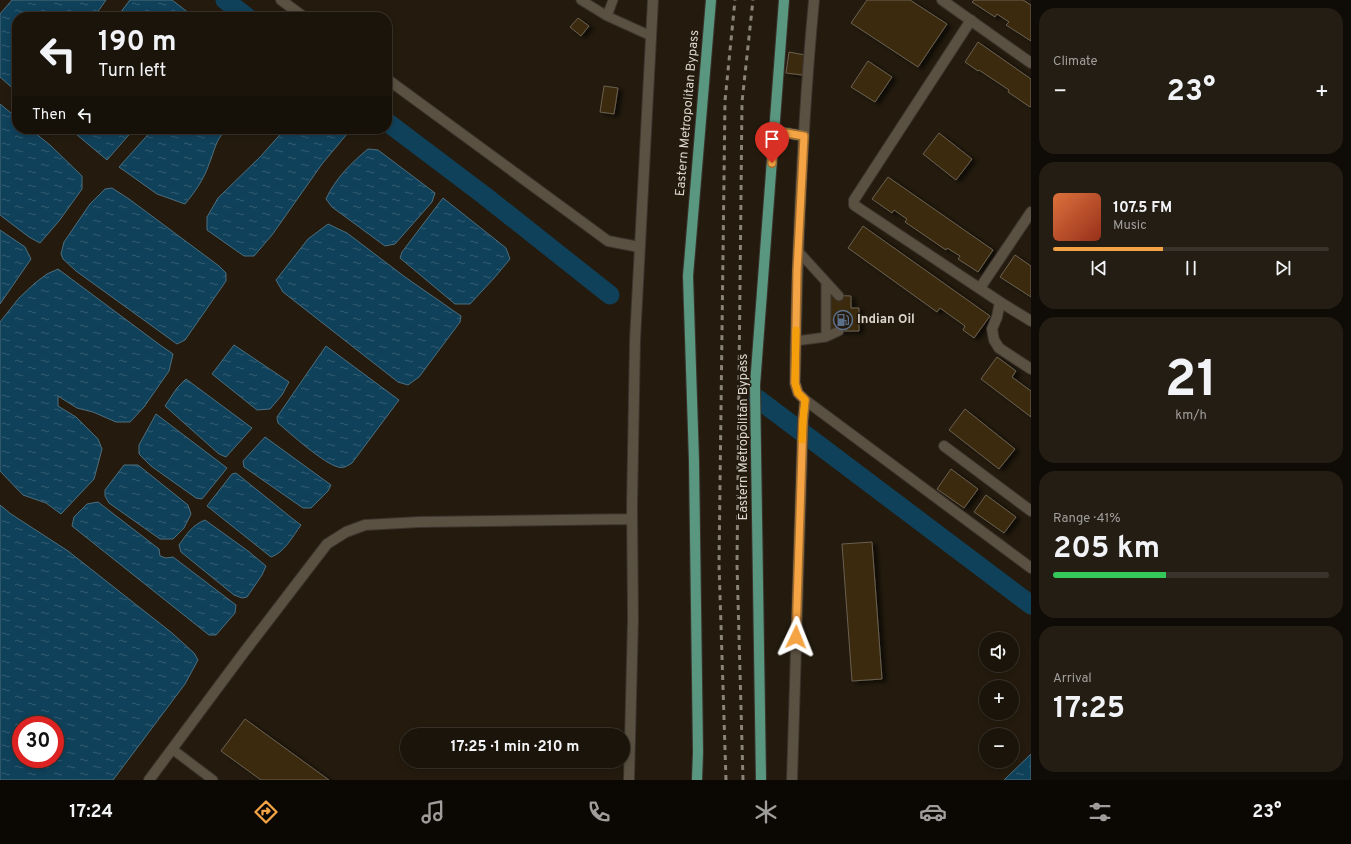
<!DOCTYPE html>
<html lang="en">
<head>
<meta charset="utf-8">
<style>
  :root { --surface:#1b140a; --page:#241d13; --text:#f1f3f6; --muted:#a09e9c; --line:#39332b; --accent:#f4a444 }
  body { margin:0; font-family:Overpass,sans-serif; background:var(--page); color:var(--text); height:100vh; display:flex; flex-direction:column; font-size:15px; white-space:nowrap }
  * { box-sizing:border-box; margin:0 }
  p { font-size:13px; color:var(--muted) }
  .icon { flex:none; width:22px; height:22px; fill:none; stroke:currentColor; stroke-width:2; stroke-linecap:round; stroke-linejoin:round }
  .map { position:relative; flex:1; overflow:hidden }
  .side { display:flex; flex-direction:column; gap:8px; padding:8px; background:#0f0b06; width:320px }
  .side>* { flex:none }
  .guide { position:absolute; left:12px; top:12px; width:380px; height:122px; border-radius:16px; box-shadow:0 2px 6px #0003,0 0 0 1px var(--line); background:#1b140a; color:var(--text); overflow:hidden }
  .buttons { position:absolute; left:979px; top:632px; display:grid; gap:8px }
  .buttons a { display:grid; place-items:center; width:40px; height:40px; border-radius:50%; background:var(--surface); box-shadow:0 2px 6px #0003,0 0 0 1px var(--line); font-size:20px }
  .speed { position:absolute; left:12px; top:716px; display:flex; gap:8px; font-size:20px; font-weight:700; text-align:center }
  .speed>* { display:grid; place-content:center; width:52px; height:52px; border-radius:50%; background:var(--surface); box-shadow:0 2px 6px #0003,0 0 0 1px var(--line); line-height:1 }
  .speed .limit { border:6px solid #d22; background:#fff; color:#111 }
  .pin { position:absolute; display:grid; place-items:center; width:34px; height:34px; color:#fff; margin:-41px -17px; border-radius:50% 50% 50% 0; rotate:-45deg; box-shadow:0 0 4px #0007 }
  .pin .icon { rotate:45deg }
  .me { position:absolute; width:44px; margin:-22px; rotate:2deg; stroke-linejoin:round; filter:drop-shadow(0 0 3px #0008) }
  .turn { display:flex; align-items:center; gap:14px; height:84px; padding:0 20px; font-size:18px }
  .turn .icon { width:52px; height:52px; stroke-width:2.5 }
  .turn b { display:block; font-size:28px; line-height:34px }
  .then { display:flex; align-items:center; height:38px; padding:0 20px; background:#0003; gap:8px; font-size:15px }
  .big { font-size:30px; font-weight:700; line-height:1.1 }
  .side .tile { flex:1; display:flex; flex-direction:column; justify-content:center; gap:6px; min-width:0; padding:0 14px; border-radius:16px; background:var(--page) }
  .side .dial { align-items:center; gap:0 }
  .dial b { font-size:52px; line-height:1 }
  .song { display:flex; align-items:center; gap:12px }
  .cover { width:48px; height:48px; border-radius:6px; background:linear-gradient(135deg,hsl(20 70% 55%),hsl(10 70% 35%)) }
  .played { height:4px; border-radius:2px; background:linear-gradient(90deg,var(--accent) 40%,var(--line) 40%) }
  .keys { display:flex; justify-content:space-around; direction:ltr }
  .heat { display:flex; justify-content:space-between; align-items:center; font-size:22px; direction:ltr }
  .charge { height:6px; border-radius:3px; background:linear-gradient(90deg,#34c759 41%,var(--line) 0) }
  .trip { position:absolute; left:400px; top:728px; width:230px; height:40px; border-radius:20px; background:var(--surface); box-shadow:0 2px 6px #0003,0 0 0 1px var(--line); font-weight:700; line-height:40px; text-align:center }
  .menu { display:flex; height:64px; justify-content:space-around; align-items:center; background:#0b0804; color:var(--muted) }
  .menu .icon { width:28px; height:28px }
  .menu .on { color:var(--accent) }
  .menu b { font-size:18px; color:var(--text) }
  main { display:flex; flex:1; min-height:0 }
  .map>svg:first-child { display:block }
  .water { fill:url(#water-ripples); stroke:#4d6e7d; fill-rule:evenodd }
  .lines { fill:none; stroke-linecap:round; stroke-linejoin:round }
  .canal { stroke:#10415a; stroke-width:19 }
  .building { fill:#3b2a0d; stroke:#6a6051; filter:url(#shadow) }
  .service-casing { stroke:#3b342d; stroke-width:11 }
  .minor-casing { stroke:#3b342d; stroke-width:12 }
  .primary-casing { stroke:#3b342d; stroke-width:12 }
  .service { stroke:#5a5142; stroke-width:9 }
  .minor { stroke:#5a5142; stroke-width:10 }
  .primary { stroke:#5a9780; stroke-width:10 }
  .rail { stroke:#8a8378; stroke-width:3; stroke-dasharray:5 5; stroke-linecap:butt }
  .route-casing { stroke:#9f6b2c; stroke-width:10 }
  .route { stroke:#f4a444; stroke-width:7 }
  .slow { stroke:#f59e0b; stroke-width:7 }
  .labels { text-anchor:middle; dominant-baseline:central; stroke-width:3; stroke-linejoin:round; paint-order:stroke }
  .street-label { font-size:13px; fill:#dcd6ce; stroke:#241b0e }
  .poi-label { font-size:13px; font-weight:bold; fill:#dcd6ce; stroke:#241b0e; text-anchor:start }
</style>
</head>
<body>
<main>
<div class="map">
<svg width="1031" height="780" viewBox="0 0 1031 780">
  <defs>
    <pattern id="water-ripples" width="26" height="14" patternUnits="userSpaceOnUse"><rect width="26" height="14" fill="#10415a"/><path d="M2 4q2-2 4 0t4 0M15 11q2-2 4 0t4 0" fill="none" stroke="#325c70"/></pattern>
    <filter id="shadow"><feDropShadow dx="4.5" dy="2.5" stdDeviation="2" flood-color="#0009"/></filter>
  </defs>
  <rect width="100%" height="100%" fill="#241b0e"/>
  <!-- water -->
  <path class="water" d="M12,0H106L94,17H17V92L0,77V14Z
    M130,0H172L194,17H117Z
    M0,104L17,118V129H30L50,145L82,176V189L59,221L40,243L29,237L0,215Z
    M70,129H134L107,160Z
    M153,129H227C215,140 215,150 209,164C204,179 195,192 185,204L157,194L119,167Z
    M285,129H345L347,134L322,164L272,235L254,256H244L207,230V217L218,198L261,156Z
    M368,149L378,150L435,193L432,202L395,244L385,246L332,207L326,199C335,179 351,163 368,149Z
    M112,188L129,199L219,266L226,273V281L185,340L177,344L76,271L63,259L61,254L64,242L90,204L105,189Z
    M443,198L506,248L510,259L495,277L470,304H455L400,258L402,252Z
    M328,224L347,233L405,277L461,316L460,322L419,377L408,385L398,382L283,292L276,280L308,239Z
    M0,230L25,247L31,259L0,304Z
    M58,269L160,345L173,354L169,371L144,407L130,422H116L93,412L77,408L58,396V406L76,417L98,439L102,449L94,479L61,514L46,503L23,495L0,471V322L19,298L35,283L47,274Z
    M234,345L289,382L282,395L270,409L257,410L212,374Z
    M326,346L399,400L352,463C347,466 343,469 338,467C323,463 291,434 278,423L277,417Z
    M186,379L252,428L226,457L219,454L165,406L177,388Z
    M156,414L227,468L202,499L196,498L151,466L139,454V445Z
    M265,437L331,485L328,491L311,508H303L244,467L243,461Z
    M124,465H138L188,505L191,514L184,528L173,539H160L109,503L105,496V490Z
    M236,473L293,519L301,525C293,536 284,553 271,557L207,506L232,474Z
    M98,502L159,549L160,556L166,558L173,557L236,605L235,613L216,635H209L72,526L74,517L87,504Z
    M0,505L11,514L68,551L172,633L194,653L198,660L185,684L113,780H0ZM21,725H55V759H21Z
    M205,520L248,551L266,566L262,575L247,597L242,598L234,595L181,552L179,545C187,534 192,525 205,520Z
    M1031,754V780H1004Z"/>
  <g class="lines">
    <!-- canal -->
    <path class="canal" d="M225,0L247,17
      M387,122L485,196L610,295
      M758,399L1031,605"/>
  </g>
  <!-- building -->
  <path class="building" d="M867,0H910L947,24L918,67L851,23Z
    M974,0H1023L1031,5V41L1006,25L1009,22L997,14L995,17L972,2Z
    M578,18L589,26L581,36L570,27Z
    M978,42L1031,79V106L1030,107L1008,92L1009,90L979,70L978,71L965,62Z
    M789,52L805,55L802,75L786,73Z
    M868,61L892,77L875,102L851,87Z
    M604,86L618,88L614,114L600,112Z
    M939,133L972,159L956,180L923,154Z
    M888,177L993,250L978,272L958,259L960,256L947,248L946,250L905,222L907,219L894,210L892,213L872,199Z
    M863,226L990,316L974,338L963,330L965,326L940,308L937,312L848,248Z
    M1015,255L1031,266V297L1000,277Z
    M828,295L851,296V308H859V331H828Z
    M997,357L1016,371L1012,377L1031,391V417L981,379Z
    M965,409L1015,449L999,469L949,430Z
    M951,469L978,489L964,508L937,489Z
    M986,495L1016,517L1004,533L974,512Z
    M872,542L882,679L852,681L842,544Z
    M245,719L329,780H261L221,751Z"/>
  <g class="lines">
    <!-- service casing -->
    <g class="service-casing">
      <path id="service" d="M581,0L607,16L613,0
        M607,16L651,36
        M798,251L839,296
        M826,337V282
        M796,341L826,337L839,331
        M172,749L213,780"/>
    </g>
    <!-- minor casing -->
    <g class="minor-casing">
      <path id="minor" d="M281,0L304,17
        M814,0C802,127 797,255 795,383L798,393L805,400L1031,568
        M942,0L1031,63
        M971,20L854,200V205L1000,302L997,317L992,329L994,340L999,348L1031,369
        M387,79L608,241L639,247
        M980,288L1031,212
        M1000,302L1031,321
        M944,446L1031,511
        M149,780L245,651L327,544L346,532L365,525L419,522L632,519
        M629,780L633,619L632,506L635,340L653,0
        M792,780L803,420L805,400"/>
    </g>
    <!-- primary casing -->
    <g class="primary-casing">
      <path id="primary" d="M774,131L804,136
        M697,780L698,752L694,461L688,276L711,0
        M761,780L755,385L784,0"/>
    </g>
    <!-- service -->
    <use href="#service" class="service"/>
    <!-- minor -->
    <use href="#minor" class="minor"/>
    <!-- primary -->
    <use href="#primary" class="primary"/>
    <!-- rail -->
    <path class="rail" d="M726,780L719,564L725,101L735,0
      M743,780L737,564L742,102L753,0"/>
  </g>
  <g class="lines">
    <!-- route casing -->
    <g class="route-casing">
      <path id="route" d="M772,163L774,131L804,136L797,271L795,383L798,393L805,400L803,420L796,637"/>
    </g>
    <!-- route -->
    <use href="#route" class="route"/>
    <!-- slow -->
    <path class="slow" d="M796,330L795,383L798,393L805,400L803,420L802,440"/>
  </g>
  <!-- icons -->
  <defs>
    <g id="fuel-ring" transform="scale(1)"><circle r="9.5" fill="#241b0e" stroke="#5c6f8a" stroke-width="1.5"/><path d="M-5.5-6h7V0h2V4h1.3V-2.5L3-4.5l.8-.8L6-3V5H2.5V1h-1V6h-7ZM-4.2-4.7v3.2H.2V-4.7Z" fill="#5c6f8a"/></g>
  </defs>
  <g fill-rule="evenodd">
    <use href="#fuel-ring" x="843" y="320"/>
  </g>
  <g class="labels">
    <!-- street labels -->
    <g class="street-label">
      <text transform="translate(688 113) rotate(-85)">Eastern Metropolitan Bypass</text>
      <text transform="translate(744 437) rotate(-90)">Eastern Metropolitan Bypass</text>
    </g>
    <!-- poi labels -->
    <g class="poi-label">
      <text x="857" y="320">Indian Oil</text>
    </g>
  </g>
</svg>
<div class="buttons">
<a><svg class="icon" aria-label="sound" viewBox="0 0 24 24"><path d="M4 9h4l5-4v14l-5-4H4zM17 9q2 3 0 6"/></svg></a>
<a>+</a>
<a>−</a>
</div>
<div class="speed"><div class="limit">30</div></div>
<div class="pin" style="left:772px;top:163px;background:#d93025"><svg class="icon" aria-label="arrive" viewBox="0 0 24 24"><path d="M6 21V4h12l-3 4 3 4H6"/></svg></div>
<svg class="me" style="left:796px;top:637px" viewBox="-20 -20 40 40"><path d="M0-17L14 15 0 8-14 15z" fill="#f4a444" stroke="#fff" stroke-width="4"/></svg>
<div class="trip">17:25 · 1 min · 210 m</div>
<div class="guide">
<div class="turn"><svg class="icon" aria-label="left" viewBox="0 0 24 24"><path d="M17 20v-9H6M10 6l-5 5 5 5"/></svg><div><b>190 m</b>Turn left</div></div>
<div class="then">Then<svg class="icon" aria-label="left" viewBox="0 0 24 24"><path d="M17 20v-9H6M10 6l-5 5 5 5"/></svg></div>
</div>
</div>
<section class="side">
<div class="tile"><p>Climate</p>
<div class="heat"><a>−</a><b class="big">23°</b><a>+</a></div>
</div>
<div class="tile">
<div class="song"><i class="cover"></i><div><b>107.5 FM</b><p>Music</p></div></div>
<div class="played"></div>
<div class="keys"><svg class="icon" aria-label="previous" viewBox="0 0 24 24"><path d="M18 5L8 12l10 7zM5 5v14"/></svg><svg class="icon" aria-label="pause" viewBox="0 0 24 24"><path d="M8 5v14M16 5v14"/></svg><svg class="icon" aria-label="next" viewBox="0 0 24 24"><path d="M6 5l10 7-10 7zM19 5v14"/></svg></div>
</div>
<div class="tile dial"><b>21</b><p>km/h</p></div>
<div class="tile"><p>Range · 41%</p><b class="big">205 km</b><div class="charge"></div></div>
<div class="tile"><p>Arrival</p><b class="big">17:25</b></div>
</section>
</main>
<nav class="menu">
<b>17:24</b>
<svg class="icon on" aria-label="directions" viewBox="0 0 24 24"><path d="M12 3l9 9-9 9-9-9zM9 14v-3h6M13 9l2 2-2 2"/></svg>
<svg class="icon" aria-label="music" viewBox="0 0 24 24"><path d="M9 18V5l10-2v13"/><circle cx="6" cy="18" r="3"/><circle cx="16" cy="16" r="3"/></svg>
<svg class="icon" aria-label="phone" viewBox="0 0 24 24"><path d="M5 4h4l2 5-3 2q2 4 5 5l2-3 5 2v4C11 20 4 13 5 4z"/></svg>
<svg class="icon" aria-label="climate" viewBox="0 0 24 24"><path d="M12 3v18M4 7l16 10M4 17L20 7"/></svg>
<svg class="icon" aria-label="car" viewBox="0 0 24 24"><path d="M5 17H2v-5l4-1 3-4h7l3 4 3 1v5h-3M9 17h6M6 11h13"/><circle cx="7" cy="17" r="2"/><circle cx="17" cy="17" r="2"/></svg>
<svg class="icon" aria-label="filters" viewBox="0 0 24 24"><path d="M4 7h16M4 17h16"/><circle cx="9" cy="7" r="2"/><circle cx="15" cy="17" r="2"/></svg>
<b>23°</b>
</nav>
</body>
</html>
